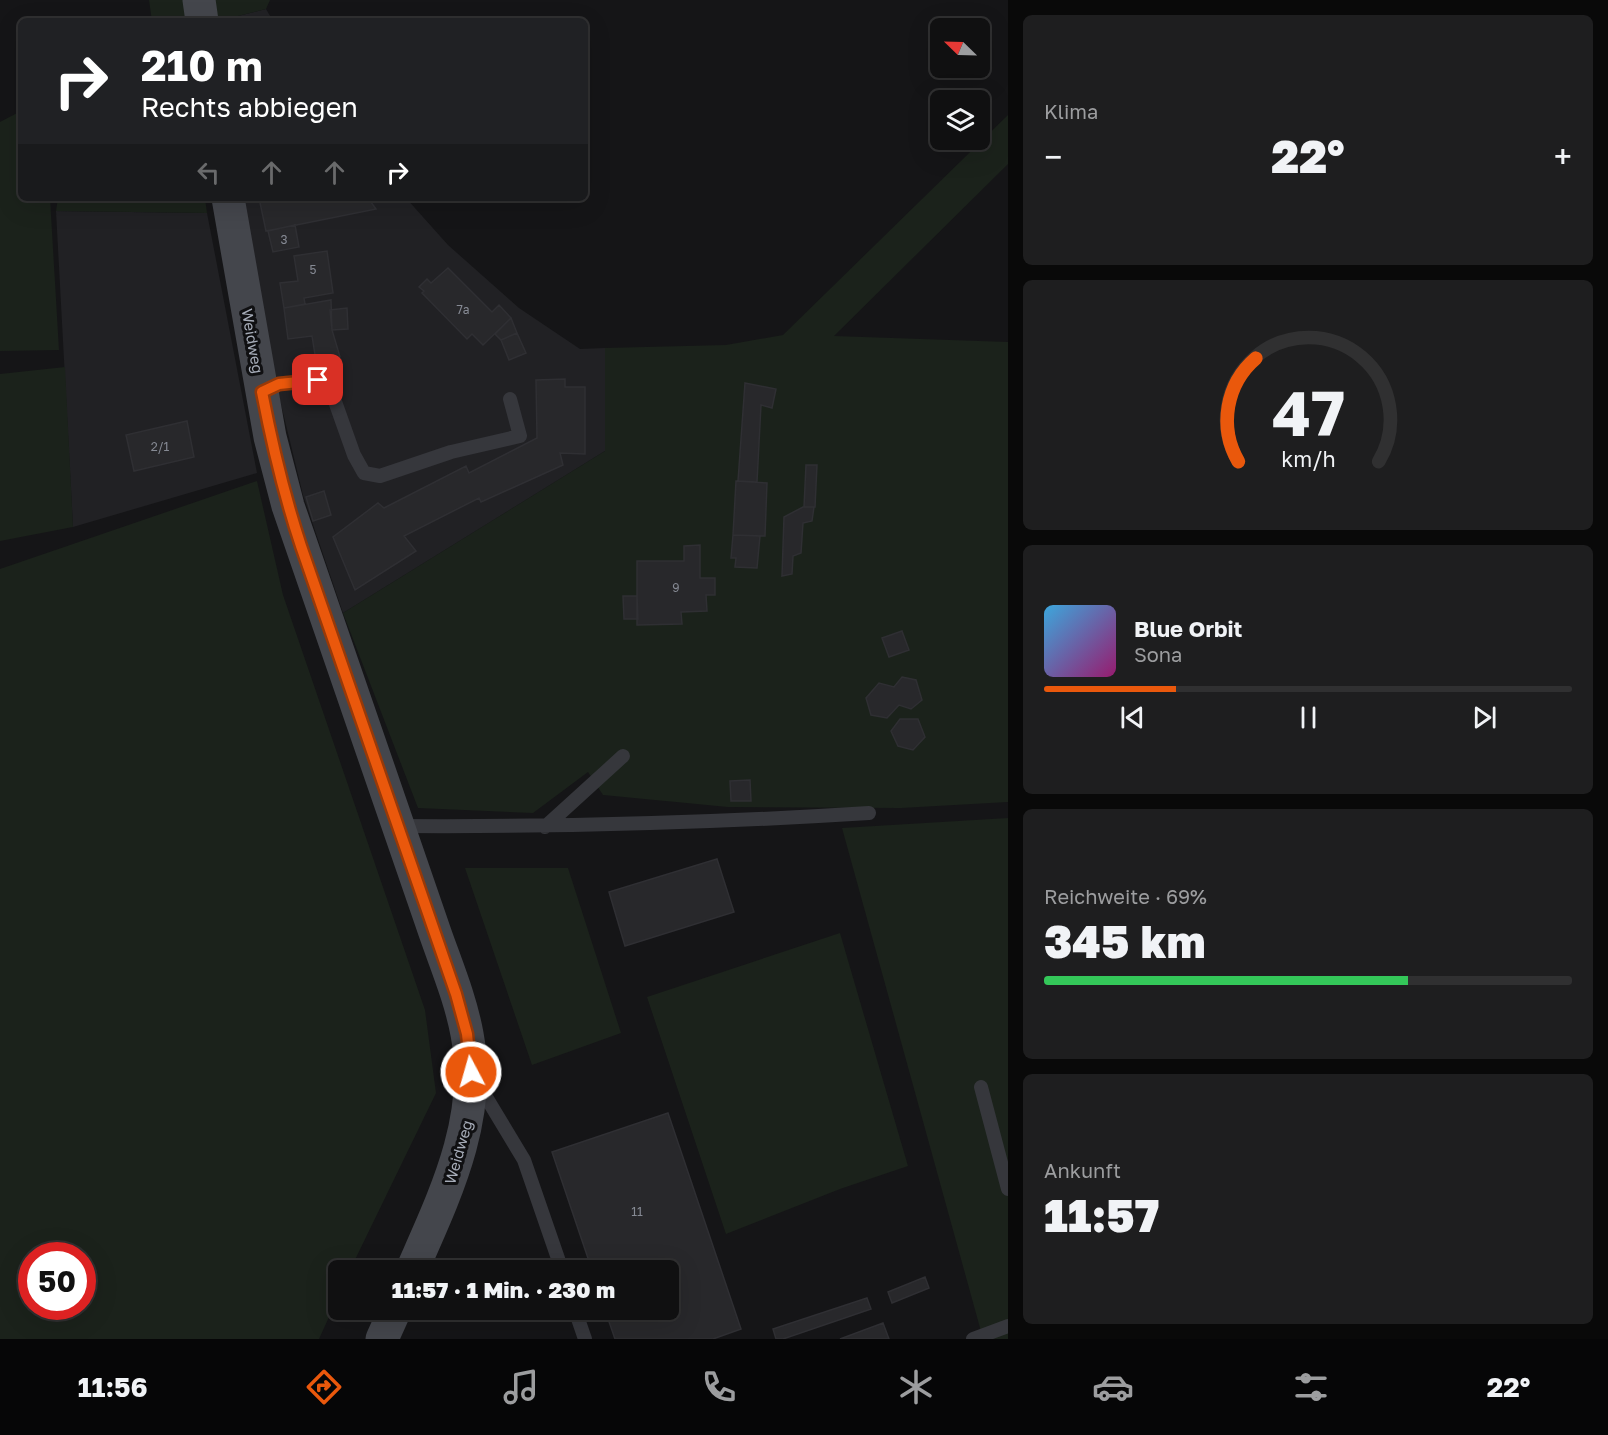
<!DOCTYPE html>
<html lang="de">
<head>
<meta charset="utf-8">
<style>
  :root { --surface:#101011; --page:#1e1e1f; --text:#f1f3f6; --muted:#9c9d9f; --line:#303031; --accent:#ea580c }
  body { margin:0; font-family:"Golos Text",sans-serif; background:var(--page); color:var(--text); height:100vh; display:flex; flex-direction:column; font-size:22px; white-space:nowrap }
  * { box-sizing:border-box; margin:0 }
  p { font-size:20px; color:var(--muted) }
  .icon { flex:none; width:33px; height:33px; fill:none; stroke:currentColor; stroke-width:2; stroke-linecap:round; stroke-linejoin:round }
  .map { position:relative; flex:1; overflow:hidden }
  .panel { display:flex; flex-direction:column; gap:15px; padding:15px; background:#090909; width:600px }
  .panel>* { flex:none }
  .hud { position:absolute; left:18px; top:18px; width:570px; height:183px; border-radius:9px; box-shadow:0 6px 24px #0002,0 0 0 2px var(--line); background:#202124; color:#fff; overflow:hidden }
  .needle { width:39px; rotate:293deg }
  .tools { position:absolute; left:930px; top:18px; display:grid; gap:12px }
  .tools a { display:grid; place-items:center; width:60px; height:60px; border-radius:9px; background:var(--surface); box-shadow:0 6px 24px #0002,0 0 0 2px var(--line); font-size:30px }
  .speed { position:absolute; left:18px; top:1242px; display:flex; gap:12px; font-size:30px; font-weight:700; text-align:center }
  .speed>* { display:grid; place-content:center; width:78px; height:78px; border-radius:50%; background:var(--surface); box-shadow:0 6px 24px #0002,0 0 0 2px var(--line); line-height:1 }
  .speed .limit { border:9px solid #d22; background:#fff; color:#111 }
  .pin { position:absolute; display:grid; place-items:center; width:51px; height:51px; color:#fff; margin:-26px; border-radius:12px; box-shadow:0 3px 9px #0006 }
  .me { position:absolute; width:66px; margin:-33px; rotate:354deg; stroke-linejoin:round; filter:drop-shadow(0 0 4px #0008) }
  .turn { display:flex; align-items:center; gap:21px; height:126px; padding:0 24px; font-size:27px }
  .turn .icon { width:78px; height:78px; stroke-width:2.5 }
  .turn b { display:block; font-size:42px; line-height:51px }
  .lanes { display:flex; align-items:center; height:57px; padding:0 24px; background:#0003; justify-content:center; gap:30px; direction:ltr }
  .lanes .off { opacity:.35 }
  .big { font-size:45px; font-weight:800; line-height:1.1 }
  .panel .widget { flex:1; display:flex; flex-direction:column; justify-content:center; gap:9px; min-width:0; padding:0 21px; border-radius:9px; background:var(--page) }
  .panel .dial { align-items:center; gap:0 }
  .dial svg { height:156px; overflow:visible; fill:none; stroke:var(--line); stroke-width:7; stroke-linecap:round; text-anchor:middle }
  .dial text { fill:var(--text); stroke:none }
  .song { display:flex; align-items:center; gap:18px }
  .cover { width:72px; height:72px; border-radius:9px; background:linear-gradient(135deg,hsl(200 70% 55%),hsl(320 70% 35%)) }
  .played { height:6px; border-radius:3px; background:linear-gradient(90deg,var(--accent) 25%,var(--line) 25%) }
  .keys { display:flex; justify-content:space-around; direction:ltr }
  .heat { display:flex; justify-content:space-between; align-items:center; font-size:33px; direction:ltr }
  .charge { height:9px; border-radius:4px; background:linear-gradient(90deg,#34c759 69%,var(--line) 0) }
  .trip { position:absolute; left:328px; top:1260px; width:351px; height:60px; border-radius:9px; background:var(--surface); box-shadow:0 6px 24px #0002,0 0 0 2px var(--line); font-weight:800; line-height:60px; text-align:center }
  .tab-bar { display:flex; height:96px; justify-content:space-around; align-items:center; background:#060607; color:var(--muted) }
  .tab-bar .icon { width:42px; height:42px }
  .tab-bar .current { color:var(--accent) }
  .tab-bar b { font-size:27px; color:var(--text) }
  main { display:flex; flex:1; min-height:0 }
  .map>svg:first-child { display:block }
  .built { fill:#212124 }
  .green { fill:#1b221b; fill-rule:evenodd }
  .building { fill:#28282b; stroke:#2f2f33; stroke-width:1.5 }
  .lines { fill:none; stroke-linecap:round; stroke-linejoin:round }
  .lane { stroke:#36373c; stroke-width:14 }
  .secondary { stroke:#44464c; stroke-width:33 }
  .route-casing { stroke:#983908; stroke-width:15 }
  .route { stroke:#ea580c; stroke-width:10 }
  .labels { text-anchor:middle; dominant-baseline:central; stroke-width:6; stroke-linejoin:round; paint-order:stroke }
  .number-label { font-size:12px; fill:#868a94 }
  .street-label { font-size:15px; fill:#a6acb8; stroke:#101012 }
</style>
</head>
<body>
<main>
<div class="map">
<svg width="1008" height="1339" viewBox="0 0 1008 1339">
  <rect width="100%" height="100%" fill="#151517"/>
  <!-- built -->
  <path class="built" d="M266,9L273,21H218Z
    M242,198H406L448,245L519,308L580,349L605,348V451L343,613L303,495L269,355Z
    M56,211L207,213L257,473L73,527Z"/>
  <!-- green -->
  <path class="green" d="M149,0H188L191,21H152Z
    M209,0H270L266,9L218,21Z
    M21,111V198H50L59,350L0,351V122Z
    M1008,115V164L834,336L1008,342V802L901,808L728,807L603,795L588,772L533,813L418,808L343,613L605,451V348L726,345L783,335Z
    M58,198H205L207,213L56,211Z
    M65,367L73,527L0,541V374Z
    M257,481L283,595L425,1010L436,1093L350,1270H339V1295L319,1339H0V569ZM32,1256H82V1306H32Z
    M1008,818V1339H968L982,1335L842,828Z
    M465,868H568L621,1033L532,1065Z
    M840,933L908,1166L840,1189L726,1234L647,997Z"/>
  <!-- building -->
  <path class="building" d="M259,198H368L376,209L266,231Z
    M295,225L299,247L273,252L268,231Z
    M327,251L333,293L304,298L305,304L284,308L280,283L298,281L294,256Z
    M448,268L492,312L499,305L511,318L483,345L472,334L467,339L422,293L424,291L419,287L427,279L431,283Z
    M331,300L332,330L340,357L316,361L312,336L288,339L284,308Z
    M347,308L348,329L332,330L330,310Z
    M511,318L517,333L501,340L495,334Z
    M517,333L526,353L509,360L501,340Z
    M565,379V387H585V454L560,453L563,465L481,502L479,498L404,536L416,551L355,590L333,537L378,503L384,508L466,466L469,473L537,438L536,380Z
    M745,383L776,389L772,408L761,405L757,482L738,481Z
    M187,421L194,457L134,471L126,435Z
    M806,465H817L815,507H804Z
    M736,481L767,483L765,536L733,535Z
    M324,491L331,515L313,521L306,497Z
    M803,507H814L812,521L803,523L801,553L793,556L792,574L782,576L784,517Z
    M733,535L760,536L757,568L735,567L736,558H731Z
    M700,545V578H715V595H706L707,611L681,612L682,624L637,625V561H684V546Z
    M623,596H637L638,619H624Z
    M902,631L909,650L889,657L882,638Z
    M902,677L916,680L922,700L911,709L899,705L887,718L871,715L866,698L879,683L894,687Z
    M900,719H918L925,737L913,750L898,746L891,731Z
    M750,780L751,801H731L730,781Z
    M717,859L734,912L625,946L609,892Z
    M668,1113L741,1329L713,1339H615L605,1310H669V1270H592L552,1152Z
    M925,1277L929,1288L892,1303L888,1292Z
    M867,1298L871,1309L783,1339H776L773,1329Z
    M883,1323L889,1339H840Z"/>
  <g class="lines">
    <!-- lane -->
    <path class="lane" d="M262,392L279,384L318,380L332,393L354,455L364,473L380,476L451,452L520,436L510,399
      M398,826C555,827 712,823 869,813
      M545,827L623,756
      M477,1082L524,1160L562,1270
      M981,1087L1008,1189
      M575,1310L585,1339
      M973,1339L1008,1326"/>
    <!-- secondary -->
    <path class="secondary" d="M199,0L202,21
      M228,198L270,437L288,506L432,924C444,960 460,996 467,1034C483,1118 445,1195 412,1270
      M382,1339L395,1310"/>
  </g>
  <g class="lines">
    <!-- route casing -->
    <g class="route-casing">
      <path id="route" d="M318,380L279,384L262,392C272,444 284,495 301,546L456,994L467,1034L471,1072"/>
    </g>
    <!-- route -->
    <use href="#route" class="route"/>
  </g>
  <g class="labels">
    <!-- number labels -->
    <g class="number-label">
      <text x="284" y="239">3</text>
      <text x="313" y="269">5</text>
      <text x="463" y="309">7a</text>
      <text x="160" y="446">2/1</text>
      <text x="676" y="587">9</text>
      <text x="637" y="1211">11</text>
    </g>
    <!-- street labels -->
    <g class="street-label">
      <text transform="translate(253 341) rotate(80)">Weidweg</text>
      <text transform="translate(458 1152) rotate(-74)">Weidweg</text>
    </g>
  </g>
</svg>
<div class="tools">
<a><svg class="needle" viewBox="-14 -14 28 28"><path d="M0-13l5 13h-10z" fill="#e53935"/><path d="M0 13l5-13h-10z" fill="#9c9d9f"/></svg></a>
<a><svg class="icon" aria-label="layers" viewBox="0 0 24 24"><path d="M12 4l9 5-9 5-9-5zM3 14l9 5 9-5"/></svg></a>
</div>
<div class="speed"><div class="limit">50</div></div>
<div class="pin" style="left:318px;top:380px;background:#d93025"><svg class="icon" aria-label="arrive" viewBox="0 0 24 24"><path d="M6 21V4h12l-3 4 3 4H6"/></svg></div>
<svg class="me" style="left:471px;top:1072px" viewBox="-20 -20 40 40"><circle r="17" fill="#ea580c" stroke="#fff" stroke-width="3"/><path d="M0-11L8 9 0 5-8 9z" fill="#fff"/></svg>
<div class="trip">11:57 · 1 Min. · 230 m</div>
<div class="hud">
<div class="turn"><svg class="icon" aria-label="right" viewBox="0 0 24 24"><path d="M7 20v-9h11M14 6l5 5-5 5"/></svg><div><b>210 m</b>Rechts abbiegen</div></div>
<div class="lanes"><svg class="icon off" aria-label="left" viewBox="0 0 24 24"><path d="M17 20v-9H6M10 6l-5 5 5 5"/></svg><svg class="icon off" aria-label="ahead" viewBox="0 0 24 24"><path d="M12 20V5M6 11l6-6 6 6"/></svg><svg class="icon off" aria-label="ahead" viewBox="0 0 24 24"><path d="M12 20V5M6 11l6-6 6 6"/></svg><svg class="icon" aria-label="right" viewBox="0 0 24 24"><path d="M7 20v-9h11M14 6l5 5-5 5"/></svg></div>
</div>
</div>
<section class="panel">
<div class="widget"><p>Klima</p>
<div class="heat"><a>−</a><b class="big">22°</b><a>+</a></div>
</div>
<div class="widget dial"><svg viewBox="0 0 100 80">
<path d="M14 69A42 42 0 1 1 86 69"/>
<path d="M14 69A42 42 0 0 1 23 16" stroke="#ea580c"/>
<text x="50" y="56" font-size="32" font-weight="700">47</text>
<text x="50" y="72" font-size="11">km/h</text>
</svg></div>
<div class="widget">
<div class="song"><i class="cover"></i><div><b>Blue Orbit</b><p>Sona</p></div></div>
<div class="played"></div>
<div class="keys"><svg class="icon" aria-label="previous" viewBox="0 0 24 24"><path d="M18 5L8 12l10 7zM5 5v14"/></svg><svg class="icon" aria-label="pause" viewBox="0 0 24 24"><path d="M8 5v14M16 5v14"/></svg><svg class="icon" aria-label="next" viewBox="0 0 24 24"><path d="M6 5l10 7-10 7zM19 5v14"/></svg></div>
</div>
<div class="widget"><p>Reichweite · 69%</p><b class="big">345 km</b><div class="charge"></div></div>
<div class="widget"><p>Ankunft</p><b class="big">11:57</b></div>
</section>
</main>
<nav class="tab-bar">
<b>11:56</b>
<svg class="icon current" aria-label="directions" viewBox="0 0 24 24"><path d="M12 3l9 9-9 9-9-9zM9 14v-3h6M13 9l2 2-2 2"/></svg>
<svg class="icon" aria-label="music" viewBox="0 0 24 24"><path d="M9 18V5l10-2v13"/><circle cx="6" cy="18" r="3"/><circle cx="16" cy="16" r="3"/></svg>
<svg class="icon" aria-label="phone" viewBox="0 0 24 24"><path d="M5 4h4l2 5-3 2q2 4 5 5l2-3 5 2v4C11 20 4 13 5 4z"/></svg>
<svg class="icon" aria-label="climate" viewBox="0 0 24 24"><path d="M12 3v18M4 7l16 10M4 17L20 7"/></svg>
<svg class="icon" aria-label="car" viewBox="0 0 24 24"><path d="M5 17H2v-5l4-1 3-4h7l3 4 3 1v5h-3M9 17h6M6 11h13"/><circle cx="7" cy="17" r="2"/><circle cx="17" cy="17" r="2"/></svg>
<svg class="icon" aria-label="filters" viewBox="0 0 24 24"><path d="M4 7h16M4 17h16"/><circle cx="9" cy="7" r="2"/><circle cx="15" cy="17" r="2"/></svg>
<b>22°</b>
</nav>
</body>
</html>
